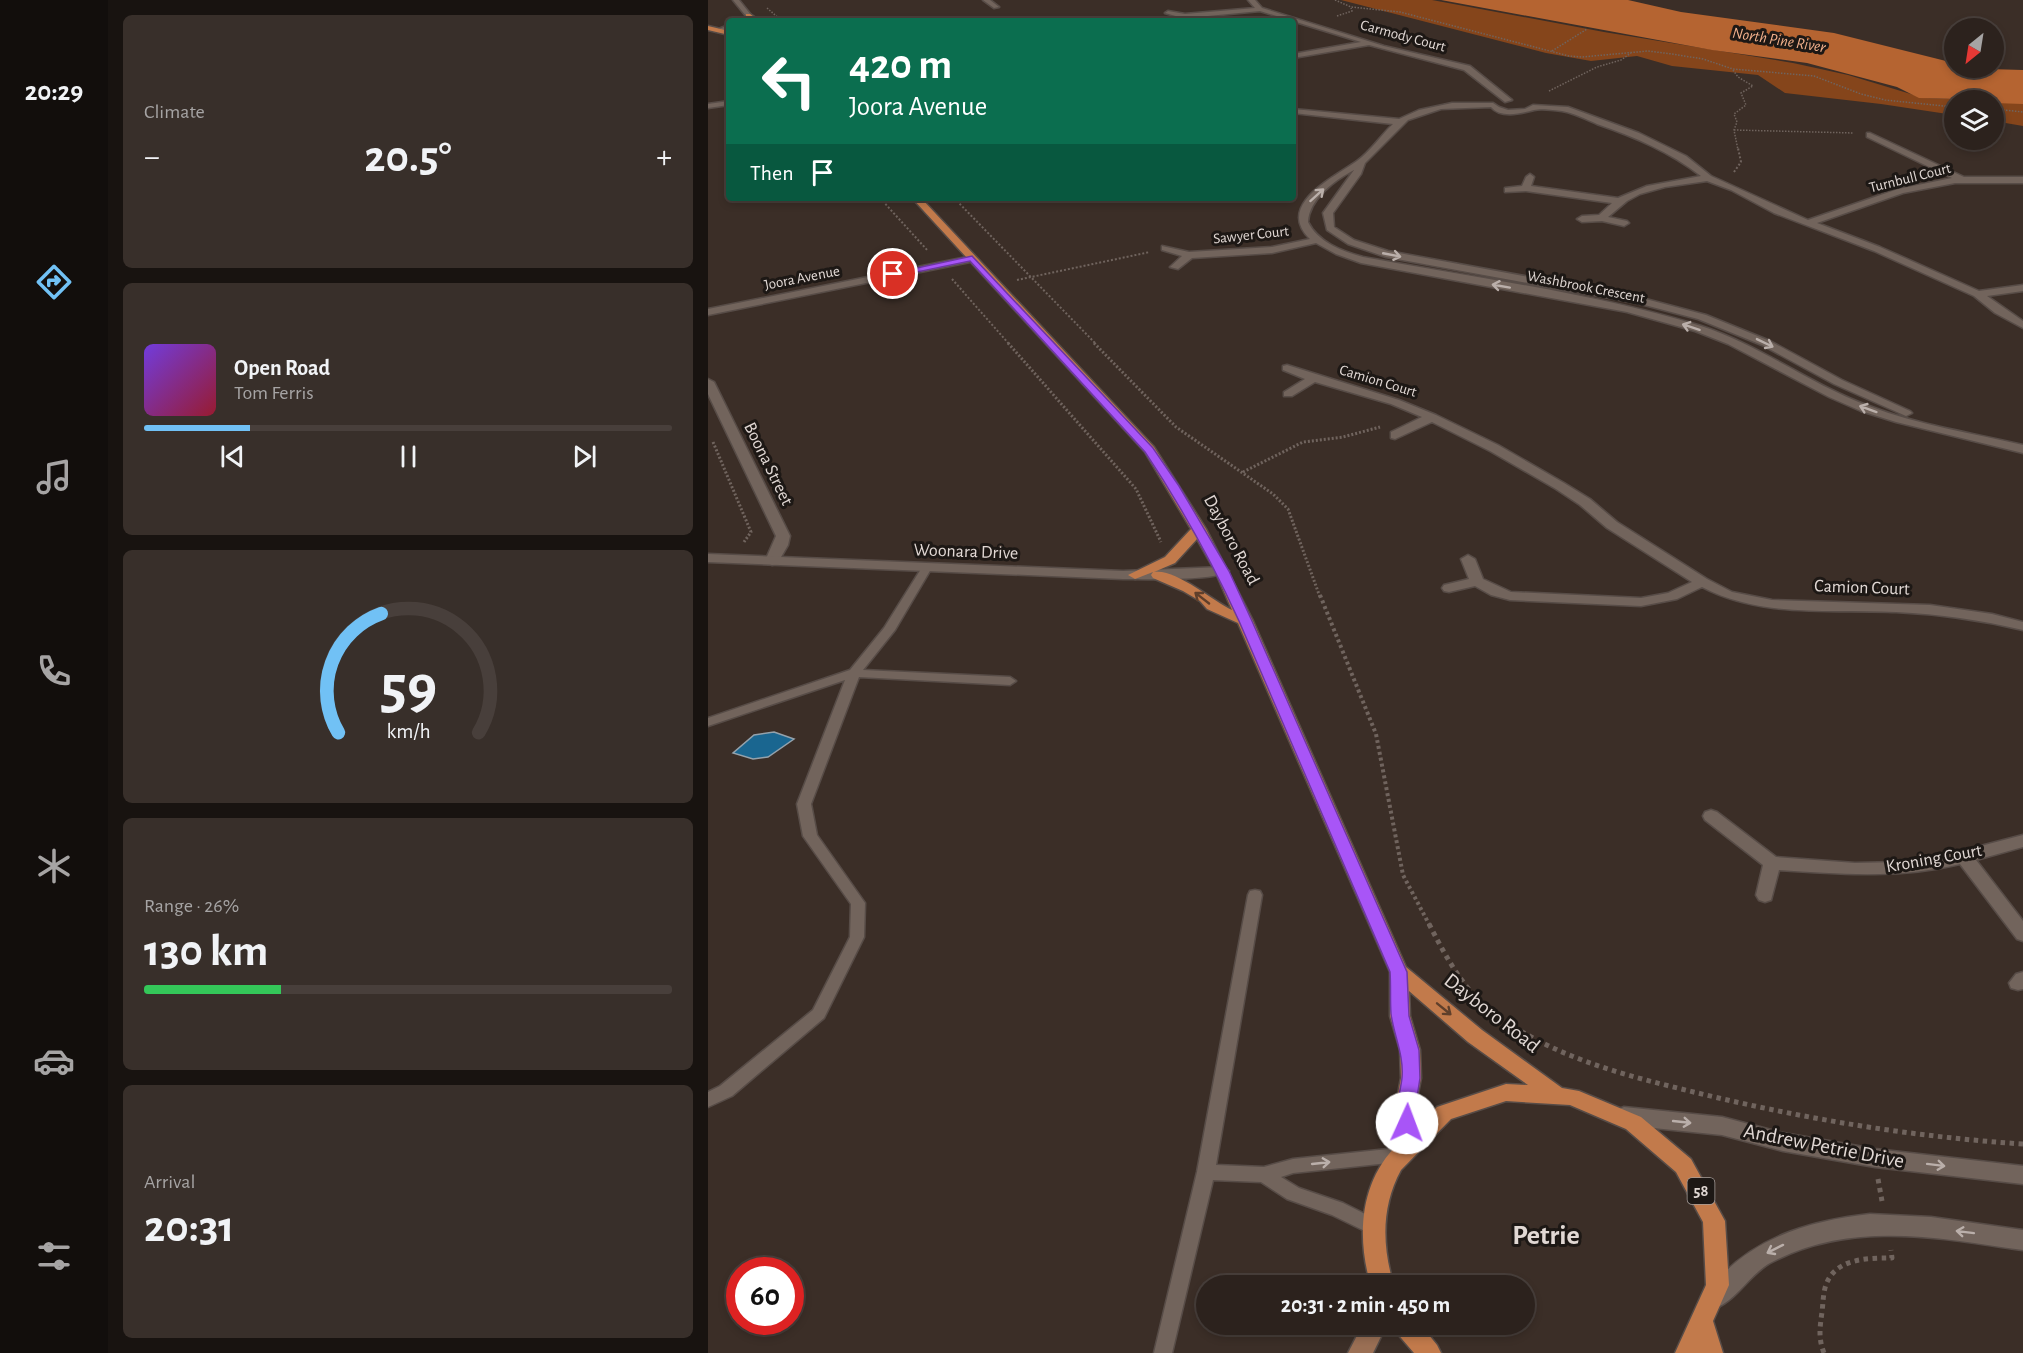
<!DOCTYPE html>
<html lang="en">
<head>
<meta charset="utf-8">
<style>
  :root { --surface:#2c221d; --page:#382f2a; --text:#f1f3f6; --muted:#a6a4a4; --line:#483f3b; --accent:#71c1f5 }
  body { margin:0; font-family:"Alegreya Sans",sans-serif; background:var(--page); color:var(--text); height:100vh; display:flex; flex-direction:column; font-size:22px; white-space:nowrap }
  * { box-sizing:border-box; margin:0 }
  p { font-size:20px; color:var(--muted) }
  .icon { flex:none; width:33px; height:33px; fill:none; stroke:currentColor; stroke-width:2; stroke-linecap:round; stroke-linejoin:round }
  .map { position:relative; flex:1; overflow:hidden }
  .drawer { display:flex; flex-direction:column; gap:15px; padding:15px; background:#181310; width:600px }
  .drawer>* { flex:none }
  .top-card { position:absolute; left:18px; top:18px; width:570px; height:183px; border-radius:6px; box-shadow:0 3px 9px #0003,0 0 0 2px var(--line); background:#0b6e4f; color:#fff; overflow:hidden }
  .needle { width:39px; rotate:210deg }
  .controls { position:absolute; left:1236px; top:18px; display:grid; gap:12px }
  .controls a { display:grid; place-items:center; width:60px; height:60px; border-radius:50%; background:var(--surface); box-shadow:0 3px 9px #0003,0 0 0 2px var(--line); font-size:30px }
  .speed { position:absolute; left:18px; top:1257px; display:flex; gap:12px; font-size:30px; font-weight:700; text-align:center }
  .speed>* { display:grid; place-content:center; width:78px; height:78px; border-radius:50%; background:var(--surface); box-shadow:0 3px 9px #0003,0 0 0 2px var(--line); line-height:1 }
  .speed .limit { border:9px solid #d22; background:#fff; color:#111 }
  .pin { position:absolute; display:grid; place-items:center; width:51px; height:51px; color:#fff; margin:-26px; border:3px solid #fff; border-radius:50%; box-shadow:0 2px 6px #0007 }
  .me { position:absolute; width:66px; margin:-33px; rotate:2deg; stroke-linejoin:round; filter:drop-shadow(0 0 4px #0008) }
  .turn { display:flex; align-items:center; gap:21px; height:126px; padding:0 24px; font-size:27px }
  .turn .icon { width:78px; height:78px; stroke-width:2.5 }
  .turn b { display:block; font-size:42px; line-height:51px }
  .then { display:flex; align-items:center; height:57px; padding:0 24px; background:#0003; gap:12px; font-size:22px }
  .big { font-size:45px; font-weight:700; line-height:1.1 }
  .drawer .tile { flex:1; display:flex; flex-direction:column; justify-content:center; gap:9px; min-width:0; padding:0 21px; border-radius:9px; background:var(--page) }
  .drawer .dial { align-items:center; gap:0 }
  .dial svg { height:156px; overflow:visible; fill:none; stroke:var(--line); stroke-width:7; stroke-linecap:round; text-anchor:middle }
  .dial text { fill:var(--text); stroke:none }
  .song { display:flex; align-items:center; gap:18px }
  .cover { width:72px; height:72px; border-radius:9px; background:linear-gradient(135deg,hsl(260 70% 55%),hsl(350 70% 35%)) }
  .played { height:6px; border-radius:3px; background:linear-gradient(90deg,var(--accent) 20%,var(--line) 20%) }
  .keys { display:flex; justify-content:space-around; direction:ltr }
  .heat { display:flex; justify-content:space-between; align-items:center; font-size:33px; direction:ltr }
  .charge { height:9px; border-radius:4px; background:linear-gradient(90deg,#34c759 26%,var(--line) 0) }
  .trip { position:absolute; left:488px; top:1275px; width:339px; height:60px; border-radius:30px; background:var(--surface); box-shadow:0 3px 9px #0003,0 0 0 2px var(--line); font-weight:700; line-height:60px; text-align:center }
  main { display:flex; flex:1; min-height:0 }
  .tabs { display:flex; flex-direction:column; width:108px; justify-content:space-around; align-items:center; background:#120e0c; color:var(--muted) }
  .tabs .icon { width:42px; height:42px }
  .tabs .on { color:var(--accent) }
  .tabs b { font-size:27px; color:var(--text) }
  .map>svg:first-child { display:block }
  .green { fill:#85451b }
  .water { fill:#b56431 }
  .building { fill:#1a6690; stroke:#94a2ac; stroke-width:1.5 }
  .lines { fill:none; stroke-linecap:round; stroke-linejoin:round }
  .service-casing { stroke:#574c47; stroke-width:3 }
  .minor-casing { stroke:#574c47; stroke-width:3 }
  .tertiary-casing { stroke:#574c47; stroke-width:3 }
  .secondary-casing { stroke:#574c47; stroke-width:3 }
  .primary-casing { stroke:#574c47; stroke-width:3 }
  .path-far4 { stroke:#70645e; stroke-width:1.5; stroke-dasharray:1.5 1.5; stroke-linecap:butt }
  .path-far3 { stroke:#70645e; stroke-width:2; stroke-dasharray:2 2; stroke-linecap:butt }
  .path-far2 { stroke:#70645e; stroke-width:3; stroke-dasharray:2 2; stroke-linecap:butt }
  .path-far1 { stroke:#70645e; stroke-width:4; stroke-dasharray:3 3; stroke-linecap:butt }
  .path { stroke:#70645e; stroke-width:5; stroke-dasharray:4.5 4.5; stroke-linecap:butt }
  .service { fill:#72645c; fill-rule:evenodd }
  .minor { fill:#72645c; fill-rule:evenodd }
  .tertiary { fill:#72645c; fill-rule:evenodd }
  .secondary { fill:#9a6f54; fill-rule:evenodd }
  .primary { fill:#c27a4b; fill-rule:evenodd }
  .oneway { stroke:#baafaa }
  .oneway2 { stroke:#5f3f2b }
  .route { fill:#a855f7; stroke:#6d37a1; stroke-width:1.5 }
  .labels { text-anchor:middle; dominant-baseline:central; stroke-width:6; stroke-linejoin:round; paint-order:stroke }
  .far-street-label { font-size:15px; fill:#e1d8d4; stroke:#1d1815 }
  .far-water-label { font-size:16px; font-style:italic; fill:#f3b18c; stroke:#1d1815 }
  .shield { fill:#1d1815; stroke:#a69e9b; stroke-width:1.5 }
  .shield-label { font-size:16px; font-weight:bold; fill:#e1d8d4 }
  .street-label { font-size:18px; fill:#e1d8d4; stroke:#1d1815 }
  .near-street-label { font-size:21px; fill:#e1d8d4; stroke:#1d1815 }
  .near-district-label { font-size:28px; font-weight:bold; fill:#e1d8d4; stroke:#1d1815 }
</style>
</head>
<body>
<main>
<nav class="tabs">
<b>20:29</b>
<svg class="icon on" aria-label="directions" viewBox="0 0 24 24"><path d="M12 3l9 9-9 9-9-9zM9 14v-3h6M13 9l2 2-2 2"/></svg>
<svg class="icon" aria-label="music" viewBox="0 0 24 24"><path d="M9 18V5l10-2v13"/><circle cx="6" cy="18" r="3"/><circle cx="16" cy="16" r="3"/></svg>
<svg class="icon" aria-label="phone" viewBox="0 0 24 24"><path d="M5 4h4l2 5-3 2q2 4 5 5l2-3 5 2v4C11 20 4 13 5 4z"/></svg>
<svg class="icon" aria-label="climate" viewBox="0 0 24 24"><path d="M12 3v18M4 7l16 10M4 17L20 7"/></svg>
<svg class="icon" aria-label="car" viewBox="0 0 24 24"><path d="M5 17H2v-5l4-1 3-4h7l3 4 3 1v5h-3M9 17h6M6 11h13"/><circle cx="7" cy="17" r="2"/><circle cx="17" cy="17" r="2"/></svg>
<svg class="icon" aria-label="filters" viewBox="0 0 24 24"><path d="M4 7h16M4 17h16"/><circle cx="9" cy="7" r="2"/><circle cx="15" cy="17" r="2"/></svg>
</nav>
<section class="drawer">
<div class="tile"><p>Climate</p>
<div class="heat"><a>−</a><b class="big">20.5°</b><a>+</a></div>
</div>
<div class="tile">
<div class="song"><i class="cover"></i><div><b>Open Road</b><p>Tom Ferris</p></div></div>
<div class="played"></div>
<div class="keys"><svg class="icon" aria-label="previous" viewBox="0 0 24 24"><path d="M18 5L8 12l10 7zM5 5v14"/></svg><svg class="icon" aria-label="pause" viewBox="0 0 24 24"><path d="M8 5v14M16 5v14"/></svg><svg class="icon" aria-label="next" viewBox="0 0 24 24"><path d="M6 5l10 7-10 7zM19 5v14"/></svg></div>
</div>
<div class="tile dial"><svg viewBox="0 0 100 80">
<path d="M14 69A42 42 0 1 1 86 69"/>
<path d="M14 69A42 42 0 0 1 36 8" stroke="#71c1f5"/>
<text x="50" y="56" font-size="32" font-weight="700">59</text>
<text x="50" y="72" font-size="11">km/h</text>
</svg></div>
<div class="tile"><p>Range · 26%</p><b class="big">130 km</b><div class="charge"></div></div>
<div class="tile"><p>Arrival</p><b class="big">20:31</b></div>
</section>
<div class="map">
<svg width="1315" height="1353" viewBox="0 0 1315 1353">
  <rect width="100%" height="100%" fill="#3b2e27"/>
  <!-- green -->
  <path class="green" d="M633,0H724L896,32L1085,63L1140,75L1216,98L1268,100H1246V115L1173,104L1077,93L1050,75L964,66L929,56L883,61L838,53Z
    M1286,101L1315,103V126L1286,121Z"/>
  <!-- water -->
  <path class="water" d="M733,0H920L973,12L1126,33L1246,63V68L1315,70V104L1286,103V100L1211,98L1189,87L1099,63L1004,50Z"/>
  <!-- building -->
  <path class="building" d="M66,732L86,739L60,757L45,759L25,753L46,735Z"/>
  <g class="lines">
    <!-- service casing -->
    <g class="service-casing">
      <path id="service" d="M218,566L223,569L187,630L155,670L302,677L308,681L302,685L151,677L103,804L109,835L157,903L156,937L116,1018L24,1096L0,1107V1092L12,1086L105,1010L142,937L143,904L95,836L89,804L137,680L0,726V718L142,670L176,628L213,569Z
        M547,890L552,891L554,895L508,1165L556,1167L585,1159L690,1148L696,1150L698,1155L696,1160L690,1162L585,1173L573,1177L591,1188L635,1203L671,1221L674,1227L671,1233L665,1235L624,1215L579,1199L553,1182L505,1180L464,1353H446L489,1172L540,895L542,891Z"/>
    </g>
    <!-- minor casing -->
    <g class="minor-casing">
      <path id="minor" d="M25,0H31L43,15L41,21H35L38,16Z
        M275,0H282L291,7L286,8Z
        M540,0H547L554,8L676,46L762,66L804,100L797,102L756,70L661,45L585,58V54L653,42L552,11L479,18L474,21H466L471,17L457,13L460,11L477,14L547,8Z
        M21,25V29L11,32L8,30Z
        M21,101V105L0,108V104Z
        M744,103H785L791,107L800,110L817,109L825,105L860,107L931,133L978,156L1003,176L1100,220L1190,189L1244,178L1159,137V133H1162L1256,177H1315V183H1247L1195,193L1109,223L1172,247L1271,291L1315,285V291L1279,296L1315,321V328L1287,313L1266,296L1166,251L1066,213L1023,190L999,181L957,187L932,194L919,201L900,217L919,221L921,223L916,226L894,221L874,222L869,219L874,216L891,215L904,203L818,191L797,192V188L814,186L818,177L822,174L826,177L823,186L910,198L939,186L993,176C962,152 927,137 889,124C878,119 866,113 854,111C847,110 833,108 826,110C814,113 793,119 783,107L733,109L700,120L657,163L653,174L625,213L626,227L646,240L680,251L930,297L998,315L1062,341L1134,380L1202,411L1204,413L1198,416L1126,384L1054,345L990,319L929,303L678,257L640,244L619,230L615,213L646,170C627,180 601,199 600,222C610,242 633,251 655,257C767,278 883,292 993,326C1052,345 1103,385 1161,406C1210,425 1264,433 1315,445V453L1188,422L1153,411L1121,397L1020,344L987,331L919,312L653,263L628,254L608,243L564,253L484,258L470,269L462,267L474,256L454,250V246L481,252L564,247L602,239C567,205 625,178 649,161C663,151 673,135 685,124L585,113V109L691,119L711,110Z
        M264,256L269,259L267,261L0,315V309Z
        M579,365L691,400L728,415L790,445L856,483L882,499L909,522L999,579L1024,592L1064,600L1222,605L1284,614L1315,622V630C1273,620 1231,614 1188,612C1123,609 1053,618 994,587L969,599L933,606L802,600L783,595L767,586L741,592L736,591L734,588L736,585L761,579L753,559L760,555L767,559L775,579L803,592L933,598L960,593L984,582L899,528L872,505L848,489L782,451L724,422L687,439L683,438V432L714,417L683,404L607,382L584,396H576V392L597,379L575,370V366Z
        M0,379L6,382L82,536L80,545L69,564L64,565L57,561L68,536L0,394Z
        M1003,810L1009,812L1068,857L1147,863L1193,862L1246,853L1315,835V847L1268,860L1315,921V941L1309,939L1252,864C1191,879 1133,874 1071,870L1063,900L1057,902L1051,900L1048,895L1055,865L997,820L995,816L997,812Z
        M1315,972V989L1310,990L1303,988L1301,983L1308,974Z"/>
    </g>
    <!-- tertiary casing -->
    <g class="tertiary-casing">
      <path id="tertiary" d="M0,554L415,571L514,567L521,571C510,581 434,579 415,579L0,562Z
        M916,1107L1014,1117L1075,1133L1167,1149L1315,1166V1184L1167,1167L1075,1151L1014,1135L916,1125L909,1122L906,1116L909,1110Z
        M1162,1214L1223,1217L1315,1230V1250C1230,1238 1144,1220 1064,1262C1042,1273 1030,1299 1008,1308L1000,1305L997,1297C1000,1288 1007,1282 1014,1275C1053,1235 1107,1220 1162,1214Z"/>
    </g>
    <!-- secondary casing -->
    <g class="secondary-casing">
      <path id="secondary" d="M655,1324H679L665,1353H640Z"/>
    </g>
    <!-- primary casing -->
    <g class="primary-casing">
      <path id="primary" d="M38,14H42L52,21H45L38,16Z
        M0,26L21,31V35L0,30Z
        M204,198H213L446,447L498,529L545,621L698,967L774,1030L854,1088L871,1091L933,1117L983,1159L1017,1221L1021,1285L1005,1321L1015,1353H967L998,1285L995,1222L968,1172L918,1129L862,1105L798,1101L743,1119L693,1170C673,1207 674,1246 686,1286H663C648,1236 652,1181 690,1144L688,1104L693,1078L692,1050L682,1016V972L530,623L499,609L492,601L475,591L445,578L443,575L445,572L427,579L420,575L457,557L483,529L437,452ZM489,539L507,571L524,610C505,601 467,568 446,572L467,563ZM701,991L760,1042L820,1085L798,1084L729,1107L710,1125L708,1104L713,1078L712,1050L702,1016Z
        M685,1324H712L729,1345L733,1353H706L688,1332Z"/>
    </g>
    <!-- path-far4 -->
    <path class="path-far4" d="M627,0L643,7L692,12L861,56L874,57L940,51L964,54L995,59L1025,69L1106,76L1153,94L1177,100L1246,107
      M59,8L74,21
      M629,16L644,11L643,8
      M844,51L879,29
      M1025,70L1030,77L1045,86L1033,93L1038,105L1026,114L1029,122L1026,130L1030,150
      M841,91L889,67L913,60L923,53
      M1286,109L1315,112
      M1026,130L1146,133"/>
    <!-- path-far3 -->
    <path class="path-far3" d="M1026,172L1033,162L1030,148
      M172,198L220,251
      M246,198L388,344
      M244,279L301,344
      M309,280L442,252"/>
    <!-- path-far2 -->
    <path class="path-far2" d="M300,343L428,489L453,542
      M386,343L468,427L565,494L580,509L612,597
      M5,442L43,532L36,542
      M535,472L595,442L635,437L672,427"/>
    <!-- path-far1 -->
    <path class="path-far1" d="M612,595L668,734L695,875L722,926"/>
    <!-- path -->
    <path class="path" d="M721,924C736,953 752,984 777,1006C840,1058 920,1076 998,1095C1103,1120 1207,1137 1315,1144
      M1170,1179L1174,1201
      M1116,1353C1110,1338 1112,1327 1114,1312C1115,1304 1115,1296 1117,1288C1125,1258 1159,1258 1184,1258L1183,1250"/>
    <!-- service -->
    <use href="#service" class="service"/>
    <!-- minor -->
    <use href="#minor" class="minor"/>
    <!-- tertiary -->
    <use href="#tertiary" class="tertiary"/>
    <!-- secondary -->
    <use href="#secondary" class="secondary"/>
    <!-- primary -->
    <use href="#primary" class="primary"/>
  </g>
  <!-- one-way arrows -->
  <defs><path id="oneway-shaft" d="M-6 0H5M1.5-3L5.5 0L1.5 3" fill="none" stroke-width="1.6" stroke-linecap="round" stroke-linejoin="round" transform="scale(1.5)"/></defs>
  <g class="oneway">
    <use href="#oneway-shaft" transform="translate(609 195) rotate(-42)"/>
    <use href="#oneway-shaft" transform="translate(684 255) rotate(11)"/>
    <use href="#oneway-shaft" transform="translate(793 286) rotate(-170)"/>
    <use href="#oneway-shaft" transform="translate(983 327) rotate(-162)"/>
    <use href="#oneway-shaft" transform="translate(1057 343) rotate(26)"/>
    <use href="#oneway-shaft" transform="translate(1160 409) rotate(-160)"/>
    <use href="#oneway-shaft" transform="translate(974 1122) rotate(6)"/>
    <use href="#oneway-shaft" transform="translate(613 1163) rotate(-6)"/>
    <use href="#oneway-shaft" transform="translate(1228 1165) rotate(7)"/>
    <use href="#oneway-shaft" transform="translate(1257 1232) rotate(-173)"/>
    <use href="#oneway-shaft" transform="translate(1067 1249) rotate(153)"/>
  </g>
  <g class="oneway2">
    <use href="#oneway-shaft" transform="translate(494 598) rotate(-142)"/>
    <use href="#oneway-shaft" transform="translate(736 1009) rotate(39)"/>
  </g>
  <!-- route -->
  <path class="route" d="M264,256L445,448L471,486L521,571L544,621L699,972L701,1016L711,1050L712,1078L708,1104L709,1123L706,1129L699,1131L692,1129C685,1113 692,1095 694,1078C696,1055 686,1036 683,1014C682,1000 683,986 682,972L531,621C504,562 473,506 437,452L262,261L185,277L181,274Z"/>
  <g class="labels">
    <!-- far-street labels -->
    <g class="far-street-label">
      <text transform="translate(695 36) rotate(15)">Carmody Court</text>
      <text transform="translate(1202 178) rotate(-14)">Turnbull Court</text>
      <text transform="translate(543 235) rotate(-6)">Sawyer Court</text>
      <text transform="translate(94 278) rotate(-11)">Joora Avenue</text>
      <text transform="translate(878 287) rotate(11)">Washbrook Crescent</text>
      <text transform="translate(670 381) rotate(17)">Camion Court</text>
    </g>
    <!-- far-water labels -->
    <g class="far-water-label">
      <text transform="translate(1071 40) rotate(9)">North Pine River</text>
    </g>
    <!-- shield labels -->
    <rect class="shield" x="979.5" y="1178" width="27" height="26" rx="4.5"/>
    <g class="shield-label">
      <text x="993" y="1191">58</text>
    </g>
    <!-- street labels -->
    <g class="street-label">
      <text transform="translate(60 464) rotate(64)">Boona Street</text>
      <text transform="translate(523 540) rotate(62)">Dayboro Road</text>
      <text transform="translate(258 552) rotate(2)">Woonara Drive</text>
      <text transform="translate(1154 588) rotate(2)">Camion Court</text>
      <text transform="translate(1226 859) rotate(-10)">Kroning Court</text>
    </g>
    <!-- near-street labels -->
    <g class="near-street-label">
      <text transform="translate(784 1013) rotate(38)">Dayboro Road</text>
      <text transform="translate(1116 1146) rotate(11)">Andrew Petrie Drive</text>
    </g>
    <!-- near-district labels -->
    <g class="near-district-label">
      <text x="838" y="1236">Petrie</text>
    </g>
  </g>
</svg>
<div class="controls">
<a><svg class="needle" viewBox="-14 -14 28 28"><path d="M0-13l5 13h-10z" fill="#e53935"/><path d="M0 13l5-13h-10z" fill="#a6a4a4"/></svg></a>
<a><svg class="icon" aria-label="layers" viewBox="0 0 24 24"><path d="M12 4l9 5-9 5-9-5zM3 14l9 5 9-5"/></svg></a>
</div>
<div class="speed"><div class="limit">60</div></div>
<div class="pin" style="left:185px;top:274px;background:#d93025"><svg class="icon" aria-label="arrive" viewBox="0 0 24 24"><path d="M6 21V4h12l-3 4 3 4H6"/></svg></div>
<svg class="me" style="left:699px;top:1123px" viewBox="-20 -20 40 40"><circle r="19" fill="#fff"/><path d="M0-13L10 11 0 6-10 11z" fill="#a855f7"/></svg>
<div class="trip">20:31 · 2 min · 450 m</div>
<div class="top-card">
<div class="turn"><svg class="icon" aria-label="left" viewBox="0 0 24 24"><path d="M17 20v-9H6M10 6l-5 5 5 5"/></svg><div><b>420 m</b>Joora Avenue</div></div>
<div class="then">Then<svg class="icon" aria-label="arrive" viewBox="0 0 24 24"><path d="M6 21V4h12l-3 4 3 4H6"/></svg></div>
</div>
</div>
</main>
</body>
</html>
